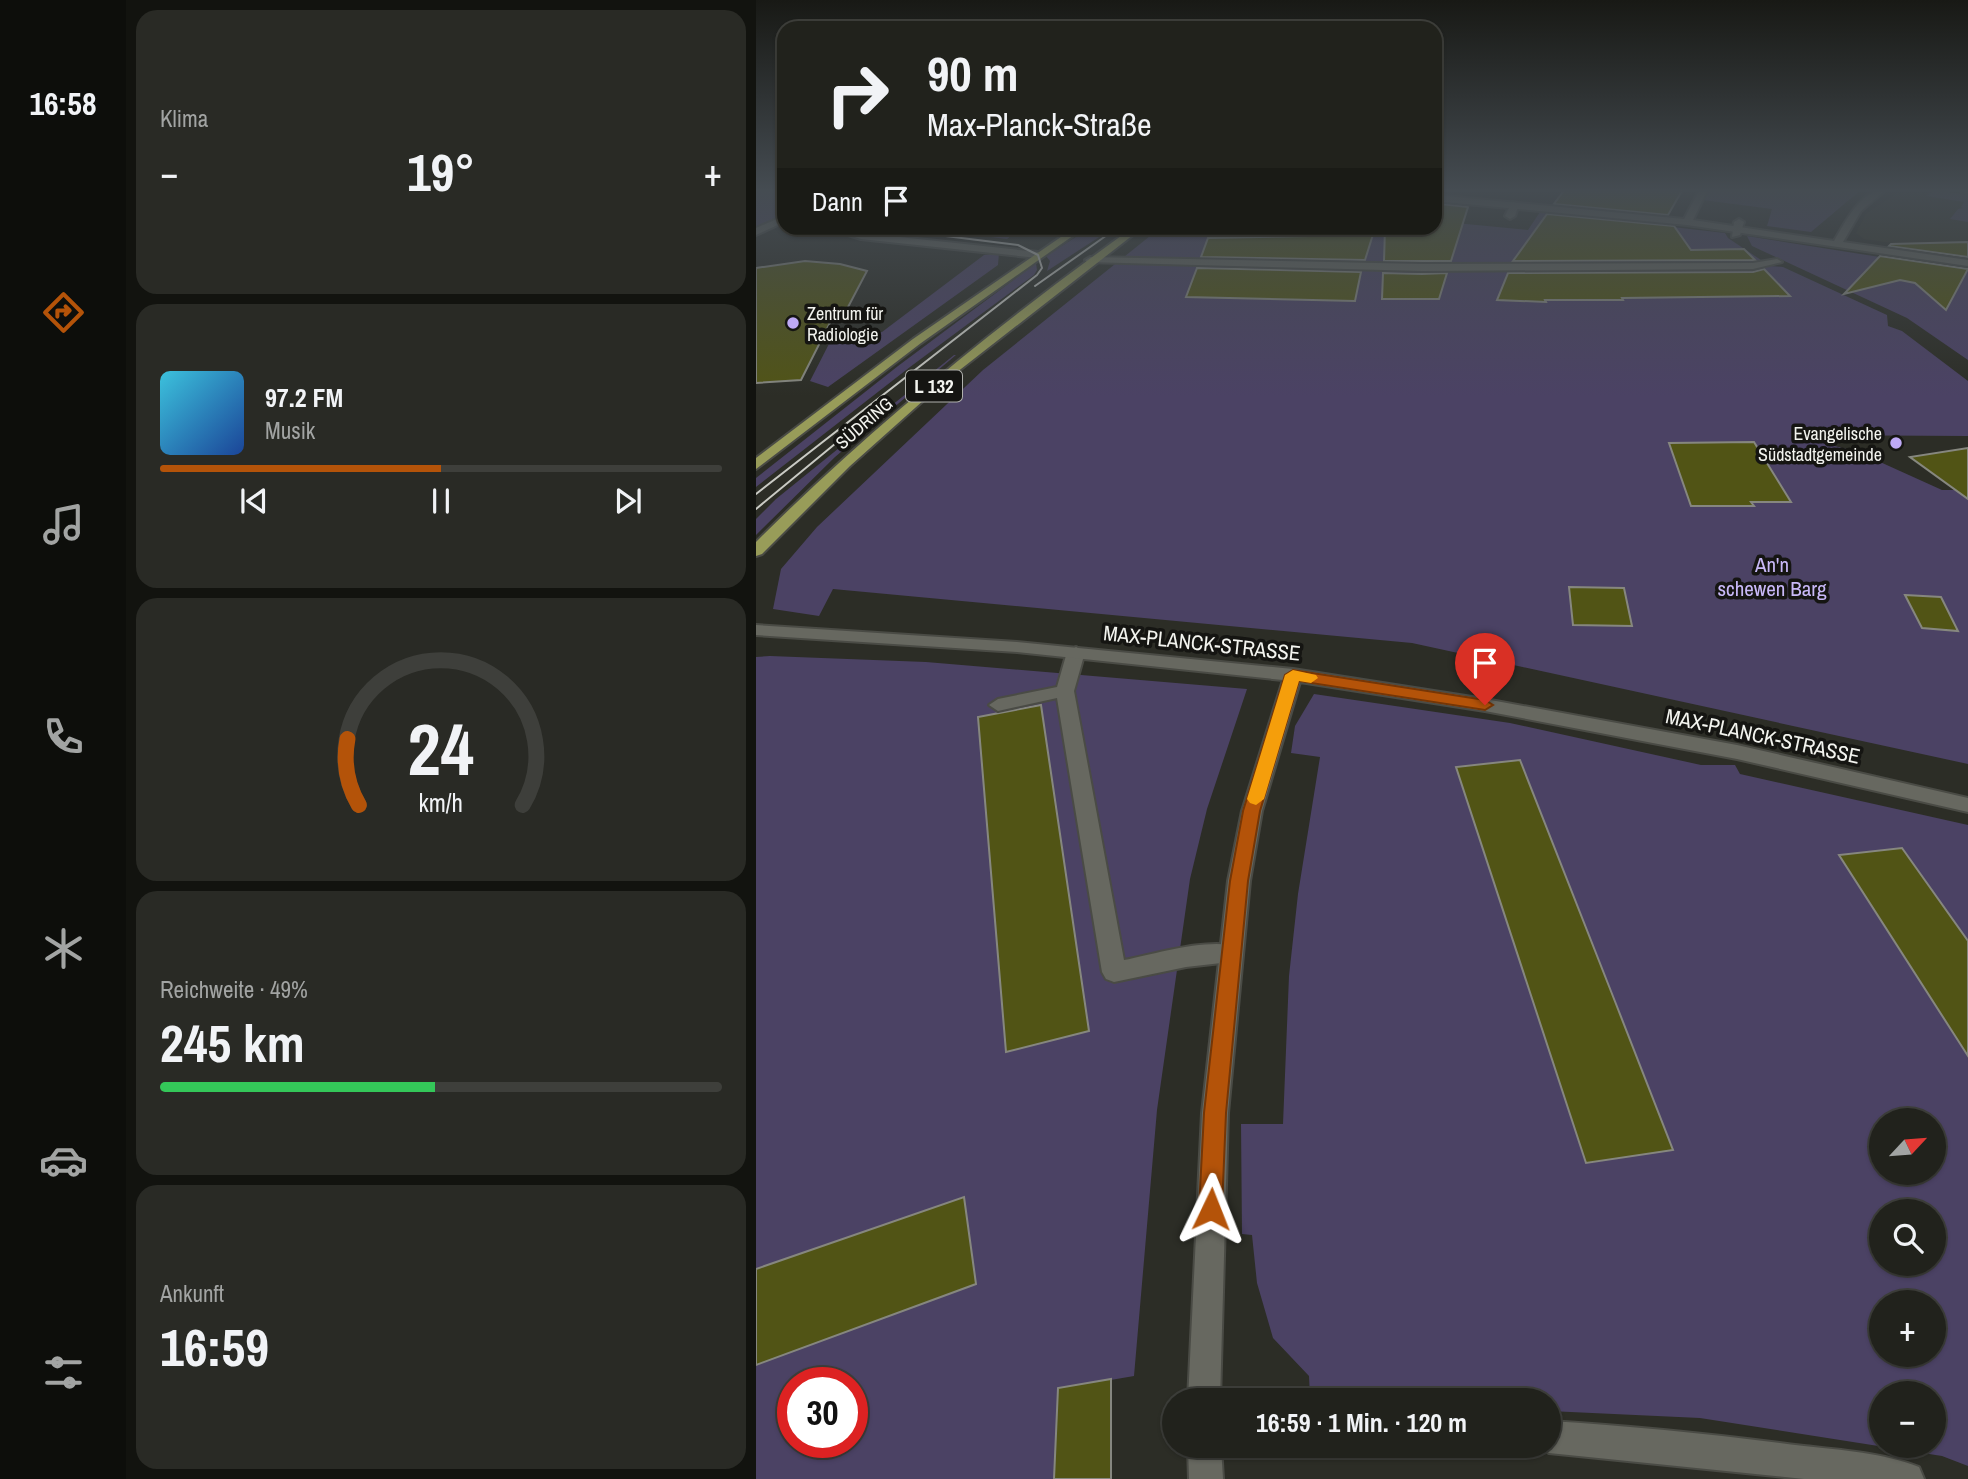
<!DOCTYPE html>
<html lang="de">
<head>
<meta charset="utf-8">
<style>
  :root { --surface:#21221c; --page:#292a25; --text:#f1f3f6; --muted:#a2a4a3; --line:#3e3f3b; --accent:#b45309 }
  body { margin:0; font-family:"Archivo Narrow",sans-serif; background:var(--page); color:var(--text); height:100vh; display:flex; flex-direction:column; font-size:26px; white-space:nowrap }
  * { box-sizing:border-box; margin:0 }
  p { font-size:23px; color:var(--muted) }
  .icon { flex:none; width:38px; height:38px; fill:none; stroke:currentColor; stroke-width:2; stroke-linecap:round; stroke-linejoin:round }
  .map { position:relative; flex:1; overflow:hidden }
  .drawer { display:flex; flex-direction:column; gap:10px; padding:10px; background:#12130f; width:630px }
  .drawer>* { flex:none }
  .hud { position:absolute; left:21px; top:21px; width:665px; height:214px; border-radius:21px; box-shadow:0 2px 5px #0004,0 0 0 2px var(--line); background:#21221c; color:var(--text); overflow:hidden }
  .needle { width:46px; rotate:64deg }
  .tools { position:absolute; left:1113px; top:1108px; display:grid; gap:14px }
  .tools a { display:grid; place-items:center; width:77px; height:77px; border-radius:50%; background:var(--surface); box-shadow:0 2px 5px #0004,0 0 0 2px var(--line); font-size:35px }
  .speed { position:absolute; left:21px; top:1367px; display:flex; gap:14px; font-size:35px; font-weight:700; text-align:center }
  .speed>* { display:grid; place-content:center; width:91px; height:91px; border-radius:50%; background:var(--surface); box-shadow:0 2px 5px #0004,0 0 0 2px var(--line); line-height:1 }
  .speed .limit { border:10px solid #d22; background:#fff; color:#111 }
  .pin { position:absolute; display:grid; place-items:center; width:60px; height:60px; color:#fff; margin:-72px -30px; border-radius:50% 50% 50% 0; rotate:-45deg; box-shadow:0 0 7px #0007 }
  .pin .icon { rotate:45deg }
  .me { position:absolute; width:77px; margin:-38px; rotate:2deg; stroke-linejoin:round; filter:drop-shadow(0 0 5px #0008) }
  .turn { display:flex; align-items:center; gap:24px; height:147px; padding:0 35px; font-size:32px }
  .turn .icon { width:91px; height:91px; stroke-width:2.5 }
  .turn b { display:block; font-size:49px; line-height:60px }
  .then { display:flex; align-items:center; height:66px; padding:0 35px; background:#0003; gap:14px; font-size:26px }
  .big { font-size:52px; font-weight:700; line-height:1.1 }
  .drawer .tile { flex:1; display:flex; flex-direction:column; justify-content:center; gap:10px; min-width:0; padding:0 24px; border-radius:21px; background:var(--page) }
  .drawer .dial { align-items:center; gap:0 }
  .dial svg { height:182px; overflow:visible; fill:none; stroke:var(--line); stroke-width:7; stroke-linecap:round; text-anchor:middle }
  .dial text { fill:var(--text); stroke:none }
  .song { display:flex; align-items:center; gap:21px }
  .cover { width:84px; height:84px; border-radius:10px; background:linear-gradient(135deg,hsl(190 70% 55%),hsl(220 70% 35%)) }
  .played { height:7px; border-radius:4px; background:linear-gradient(90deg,var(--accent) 50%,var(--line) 50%) }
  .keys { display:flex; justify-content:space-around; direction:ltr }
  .heat { display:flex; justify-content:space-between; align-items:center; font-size:38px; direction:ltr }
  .charge { height:10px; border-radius:5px; background:linear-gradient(90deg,#34c759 49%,var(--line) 0) }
  .trip { position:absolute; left:406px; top:1388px; width:399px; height:70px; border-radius:35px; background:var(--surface); box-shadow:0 2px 5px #0004,0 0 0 2px var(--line); font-weight:700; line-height:70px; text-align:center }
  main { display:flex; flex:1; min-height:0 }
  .menu { display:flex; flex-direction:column; width:126px; justify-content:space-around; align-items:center; background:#0d0e0b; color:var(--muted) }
  .menu .icon { width:49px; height:49px }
  .menu .active { color:var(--accent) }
  .menu b { font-size:32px; color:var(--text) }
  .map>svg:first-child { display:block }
  .built { fill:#343528 }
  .green { fill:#4b4264; fill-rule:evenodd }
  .building { fill:#515415; stroke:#86877f; stroke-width:2 }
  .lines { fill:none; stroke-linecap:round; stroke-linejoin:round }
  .service-casing { stroke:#4a4b45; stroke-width:4 }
  .pedestrian-casing { stroke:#4a4b45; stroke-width:4 }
  .minor-casing { stroke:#4a4b45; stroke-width:4 }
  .primary-casing { stroke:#4a4b45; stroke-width:4 }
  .service { fill:#676860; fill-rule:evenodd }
  .pedestrian { fill:#676860; fill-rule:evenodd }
  .minor { fill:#676860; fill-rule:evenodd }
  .primary { fill:#989c59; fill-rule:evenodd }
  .tram { stroke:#c9cac4; stroke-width:2 }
  .route { fill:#b45309; stroke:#753606; stroke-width:2 }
  .slow { fill:#f59e0b }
  .poi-dot { fill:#bea9f5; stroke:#151512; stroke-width:2.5 }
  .labels { text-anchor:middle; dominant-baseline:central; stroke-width:7; stroke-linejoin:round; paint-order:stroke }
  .far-poi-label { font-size:18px; fill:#f3f4ef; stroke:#151512; text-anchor:start }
  .far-street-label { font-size:18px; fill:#f3f4ef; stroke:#151512 }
  .shield { fill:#151512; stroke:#b0b1ad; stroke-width:2 }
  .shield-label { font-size:19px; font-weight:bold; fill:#f3f4ef }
  .park-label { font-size:21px; fill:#c9b9f8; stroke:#151512 }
  .street-label { font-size:21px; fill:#f3f4ef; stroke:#151512 }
</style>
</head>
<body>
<main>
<nav class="menu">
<b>16:58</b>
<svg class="icon active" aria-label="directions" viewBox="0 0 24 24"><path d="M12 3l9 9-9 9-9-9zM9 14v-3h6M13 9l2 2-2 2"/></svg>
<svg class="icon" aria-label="music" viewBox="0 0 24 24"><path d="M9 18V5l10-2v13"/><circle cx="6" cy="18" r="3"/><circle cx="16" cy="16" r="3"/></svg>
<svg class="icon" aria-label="phone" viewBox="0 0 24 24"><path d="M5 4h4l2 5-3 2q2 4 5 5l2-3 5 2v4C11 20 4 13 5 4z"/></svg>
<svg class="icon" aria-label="climate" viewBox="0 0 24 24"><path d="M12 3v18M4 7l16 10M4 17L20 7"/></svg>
<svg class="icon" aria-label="car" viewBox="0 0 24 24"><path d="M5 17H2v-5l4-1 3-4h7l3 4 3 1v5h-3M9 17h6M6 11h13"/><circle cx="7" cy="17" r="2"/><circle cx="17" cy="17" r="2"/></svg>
<svg class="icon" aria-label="filters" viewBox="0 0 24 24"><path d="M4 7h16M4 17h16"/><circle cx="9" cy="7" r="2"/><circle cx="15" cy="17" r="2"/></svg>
</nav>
<section class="drawer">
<div class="tile"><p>Klima</p>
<div class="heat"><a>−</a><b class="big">19°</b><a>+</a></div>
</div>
<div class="tile">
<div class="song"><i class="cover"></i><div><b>97.2 FM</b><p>Musik</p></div></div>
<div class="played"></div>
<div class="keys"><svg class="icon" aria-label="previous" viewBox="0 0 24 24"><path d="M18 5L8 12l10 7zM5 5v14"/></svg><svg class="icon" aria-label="pause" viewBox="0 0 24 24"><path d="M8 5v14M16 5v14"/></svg><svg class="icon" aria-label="next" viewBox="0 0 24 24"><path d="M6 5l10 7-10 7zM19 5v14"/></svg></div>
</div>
<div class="tile dial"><svg viewBox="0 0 100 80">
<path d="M14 69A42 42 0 1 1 86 69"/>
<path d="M14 69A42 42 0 0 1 9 40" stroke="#b45309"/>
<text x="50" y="56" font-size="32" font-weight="700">24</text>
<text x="50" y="72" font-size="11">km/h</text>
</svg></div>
<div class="tile"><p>Reichweite · 49%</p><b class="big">245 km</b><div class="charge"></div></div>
<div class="tile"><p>Ankunft</p><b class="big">16:59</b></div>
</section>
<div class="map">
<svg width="1212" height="1479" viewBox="0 0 1212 1479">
  <rect width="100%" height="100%" fill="#2c2d26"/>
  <!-- built -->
  <path class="built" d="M1146,189H1212V254L1108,239L1100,233L1110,214Z"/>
  <!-- green -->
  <path class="green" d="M0,189H28V222L0,235Z
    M953,189H1106L1055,232L1011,226L1016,209L947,200Z
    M1177,190L1212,195V222L1194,219L1202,209L1207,208L1205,207L1208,202L1171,196Z
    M784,212L969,233L972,238L1014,266L1027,267L1131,315L1132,326L1146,331L1212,381V436L1036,435L1102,452L1186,490H1212V764L656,643L77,589L63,616L17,609L25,569L61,527L227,370L404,228H679V221L772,230Z
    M162,228H259L250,232L257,234L251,239Z
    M334,228H357L291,271L294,261L290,256Z
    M991,236L1212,271V360L1151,318L996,246Z
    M243,253L242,265L72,387L54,381L76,338L126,332L228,255Z
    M280,263L281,270L278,275L154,367L0,487V478L142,366Z
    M198,355H200L79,457L0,535V519L20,499Z
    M14,656L170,662L491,689L451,809L434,879L401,1110L378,1376L302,1389L298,1479H0V657ZM37,1382H96V1442H37Z
    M558,694L754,723L945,765H979L984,774L1212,825V1466L1186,1456L944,1418L793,1411V1400H602L554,1397L553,1376L517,1338L501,1283L496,1235L486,1234L485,1124H527L533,976L542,894L564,757L535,753L539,726ZM1125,1120H1178V1172H1125ZM1125,1211H1178V1264H1125ZM1125,1302H1178V1354H1125ZM1125,1393H1178V1446H1125Z"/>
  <!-- building -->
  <path class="building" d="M809,189H927L912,215L798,204Z
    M685,204L712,207L695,261H628L629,229L662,231L665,228H679V211Z
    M791,214L918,226L935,250L988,249L999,260L757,261Z
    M561,228H619L609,260L445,257L452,238L554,236Z
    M1212,242V257L1133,246L1135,244Z
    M1124,256L1212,269L1190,310L1159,283L1144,280L1088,294Z
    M49,261L84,264L111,271L91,309H81L45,380L0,383V268Z
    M441,268L605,272L599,301L430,297Z
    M1008,269L1034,296L866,298L867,300H789L790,302L741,300L752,273L997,272Z
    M627,273L666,274L691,273L683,299H626Z
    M998,442L1035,502H995L998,506H935L913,443Z
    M1212,448V499L1154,457Z
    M813,587L868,588L876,626L817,625Z
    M1149,595L1185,597L1202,631L1166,628Z
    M285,705L333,1031L250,1052L222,717Z
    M764,760L860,1004L917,1150L830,1163L700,767Z
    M1146,848L1212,941V1056L1083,855Z
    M208,1197L220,1284L0,1365V1269Z
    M355,1379V1479H298L302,1388Z"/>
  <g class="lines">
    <!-- service casing -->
    <g class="service-casing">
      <path id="service" d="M756,202L763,204L759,216L754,219L749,216Z
        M28,216V222L0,235V228Z
        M983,219L988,222L984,235L976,237L978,222Z
        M85,228H94L106,233L282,252L287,255L282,258L105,239L89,234Z
        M334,257L666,264L997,263L1021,259L1026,262L997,269L666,271L331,262L329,260Z
        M320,647L329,652L318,691L368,960C399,954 453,937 483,947L487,954L483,961L430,967L358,982L350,979L346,972L301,698L242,711L233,705L242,699L301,687L311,652Z"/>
    </g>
    <!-- pedestrian casing -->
    <g class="pedestrian-casing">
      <path id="pedestrian" d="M1204,189H1212V193L1205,191Z"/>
    </g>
    <!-- minor casing -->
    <g class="minor-casing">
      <path id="minor" d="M944,189H952L937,220L1078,241C1090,221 1105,189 1131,189L1105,211L1087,242L1212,260V266L931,225L679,201V195L928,219Z
        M0,625L261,642L537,669L729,699L981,745L1212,798V812L981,759L729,711L544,682L506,811L494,881L472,1113L464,1400H432L446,1113L472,881L486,811L527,680L261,652L0,635Z
        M793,1421C878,1426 963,1435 1048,1446C1085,1450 1128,1453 1163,1467L1168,1479H1048L793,1453L780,1446H793Z
        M432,1446H465L467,1479H433Z"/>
    </g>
    <!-- primary casing -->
    <g class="primary-casing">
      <path id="primary" d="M318,228H328L165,343L0,469V458L157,339Z
        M376,228H386L187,383L94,466L6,554L0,556V542C116,426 243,324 376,228Z"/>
    </g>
    <!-- service -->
    <use href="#service" class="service"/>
    <!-- pedestrian -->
    <use href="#pedestrian" class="pedestrian"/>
    <!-- minor -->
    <use href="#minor" class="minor"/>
    <!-- primary -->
    <use href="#primary" class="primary"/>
    <!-- tram -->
    <path class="tram" d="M279,286L361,228
      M0,494L281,275L286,268L282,255L262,245L125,228
      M0,509L108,420"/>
  </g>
  <!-- sky -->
  <linearGradient id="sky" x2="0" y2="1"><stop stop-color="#181915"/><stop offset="0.48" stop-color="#454c52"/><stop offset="1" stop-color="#454c52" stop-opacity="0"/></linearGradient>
  <rect width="1212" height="396" fill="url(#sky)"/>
  <!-- route -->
  <path class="route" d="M537,670L729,700L737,705L729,710L543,681L504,811L492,881L470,1113L466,1209L463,1217L455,1221L446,1217L443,1209L448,1113L474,881L487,811L529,675Z"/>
  <!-- slow -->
  <path class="slow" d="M537,670L560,675L562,678L555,683L543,681L508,799L500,805L494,803L491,799L529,675Z"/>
  <!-- markers -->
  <g class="poi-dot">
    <circle cx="37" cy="323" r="7"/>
    <circle cx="1140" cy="443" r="7"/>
  </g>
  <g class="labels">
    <!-- far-poi labels -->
    <g class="far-poi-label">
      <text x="51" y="313">Zentrum für<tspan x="51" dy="21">Radiologie</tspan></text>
      <text x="1126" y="433" text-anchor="end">Evangelische<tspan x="1126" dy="21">Südstadtgemeinde</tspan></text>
    </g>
    <!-- far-street labels -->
    <g class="far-street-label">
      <text transform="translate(108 423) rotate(-41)">SÜDRING</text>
    </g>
    <!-- shield labels -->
    <rect class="shield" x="150" y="370.5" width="56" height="31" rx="5"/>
    <g class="shield-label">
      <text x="178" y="386">L 132</text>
    </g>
    <!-- park labels -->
    <g class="park-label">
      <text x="1016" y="564">An'n<tspan x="1016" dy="24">schewen Barg</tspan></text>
    </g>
    <!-- street labels -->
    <g class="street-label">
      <text transform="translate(446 643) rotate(6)">MAX-PLANCK-STRASSE</text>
      <text transform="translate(1007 736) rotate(12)">MAX-PLANCK-STRASSE</text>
    </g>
  </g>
</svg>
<div class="tools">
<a><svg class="needle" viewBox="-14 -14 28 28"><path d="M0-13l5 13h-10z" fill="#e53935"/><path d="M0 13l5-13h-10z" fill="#a2a4a3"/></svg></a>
<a><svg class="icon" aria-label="search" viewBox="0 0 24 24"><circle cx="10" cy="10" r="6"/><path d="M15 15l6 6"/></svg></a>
<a>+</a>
<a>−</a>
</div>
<div class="speed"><div class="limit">30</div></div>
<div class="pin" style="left:729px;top:705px;background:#d93025"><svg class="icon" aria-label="arrive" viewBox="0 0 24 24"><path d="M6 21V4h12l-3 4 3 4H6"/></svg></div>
<svg class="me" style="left:455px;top:1209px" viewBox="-20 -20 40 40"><path d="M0-17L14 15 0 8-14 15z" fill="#b45309" stroke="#fff" stroke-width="4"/></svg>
<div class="trip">16:59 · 1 Min. · 120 m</div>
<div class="hud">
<div class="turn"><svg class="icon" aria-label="right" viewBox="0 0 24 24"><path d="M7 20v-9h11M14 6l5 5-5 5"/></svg><div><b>90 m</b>Max-Planck-Straße</div></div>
<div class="then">Dann<svg class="icon" aria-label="arrive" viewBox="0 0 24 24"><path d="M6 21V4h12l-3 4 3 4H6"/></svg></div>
</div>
</div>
</main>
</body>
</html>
